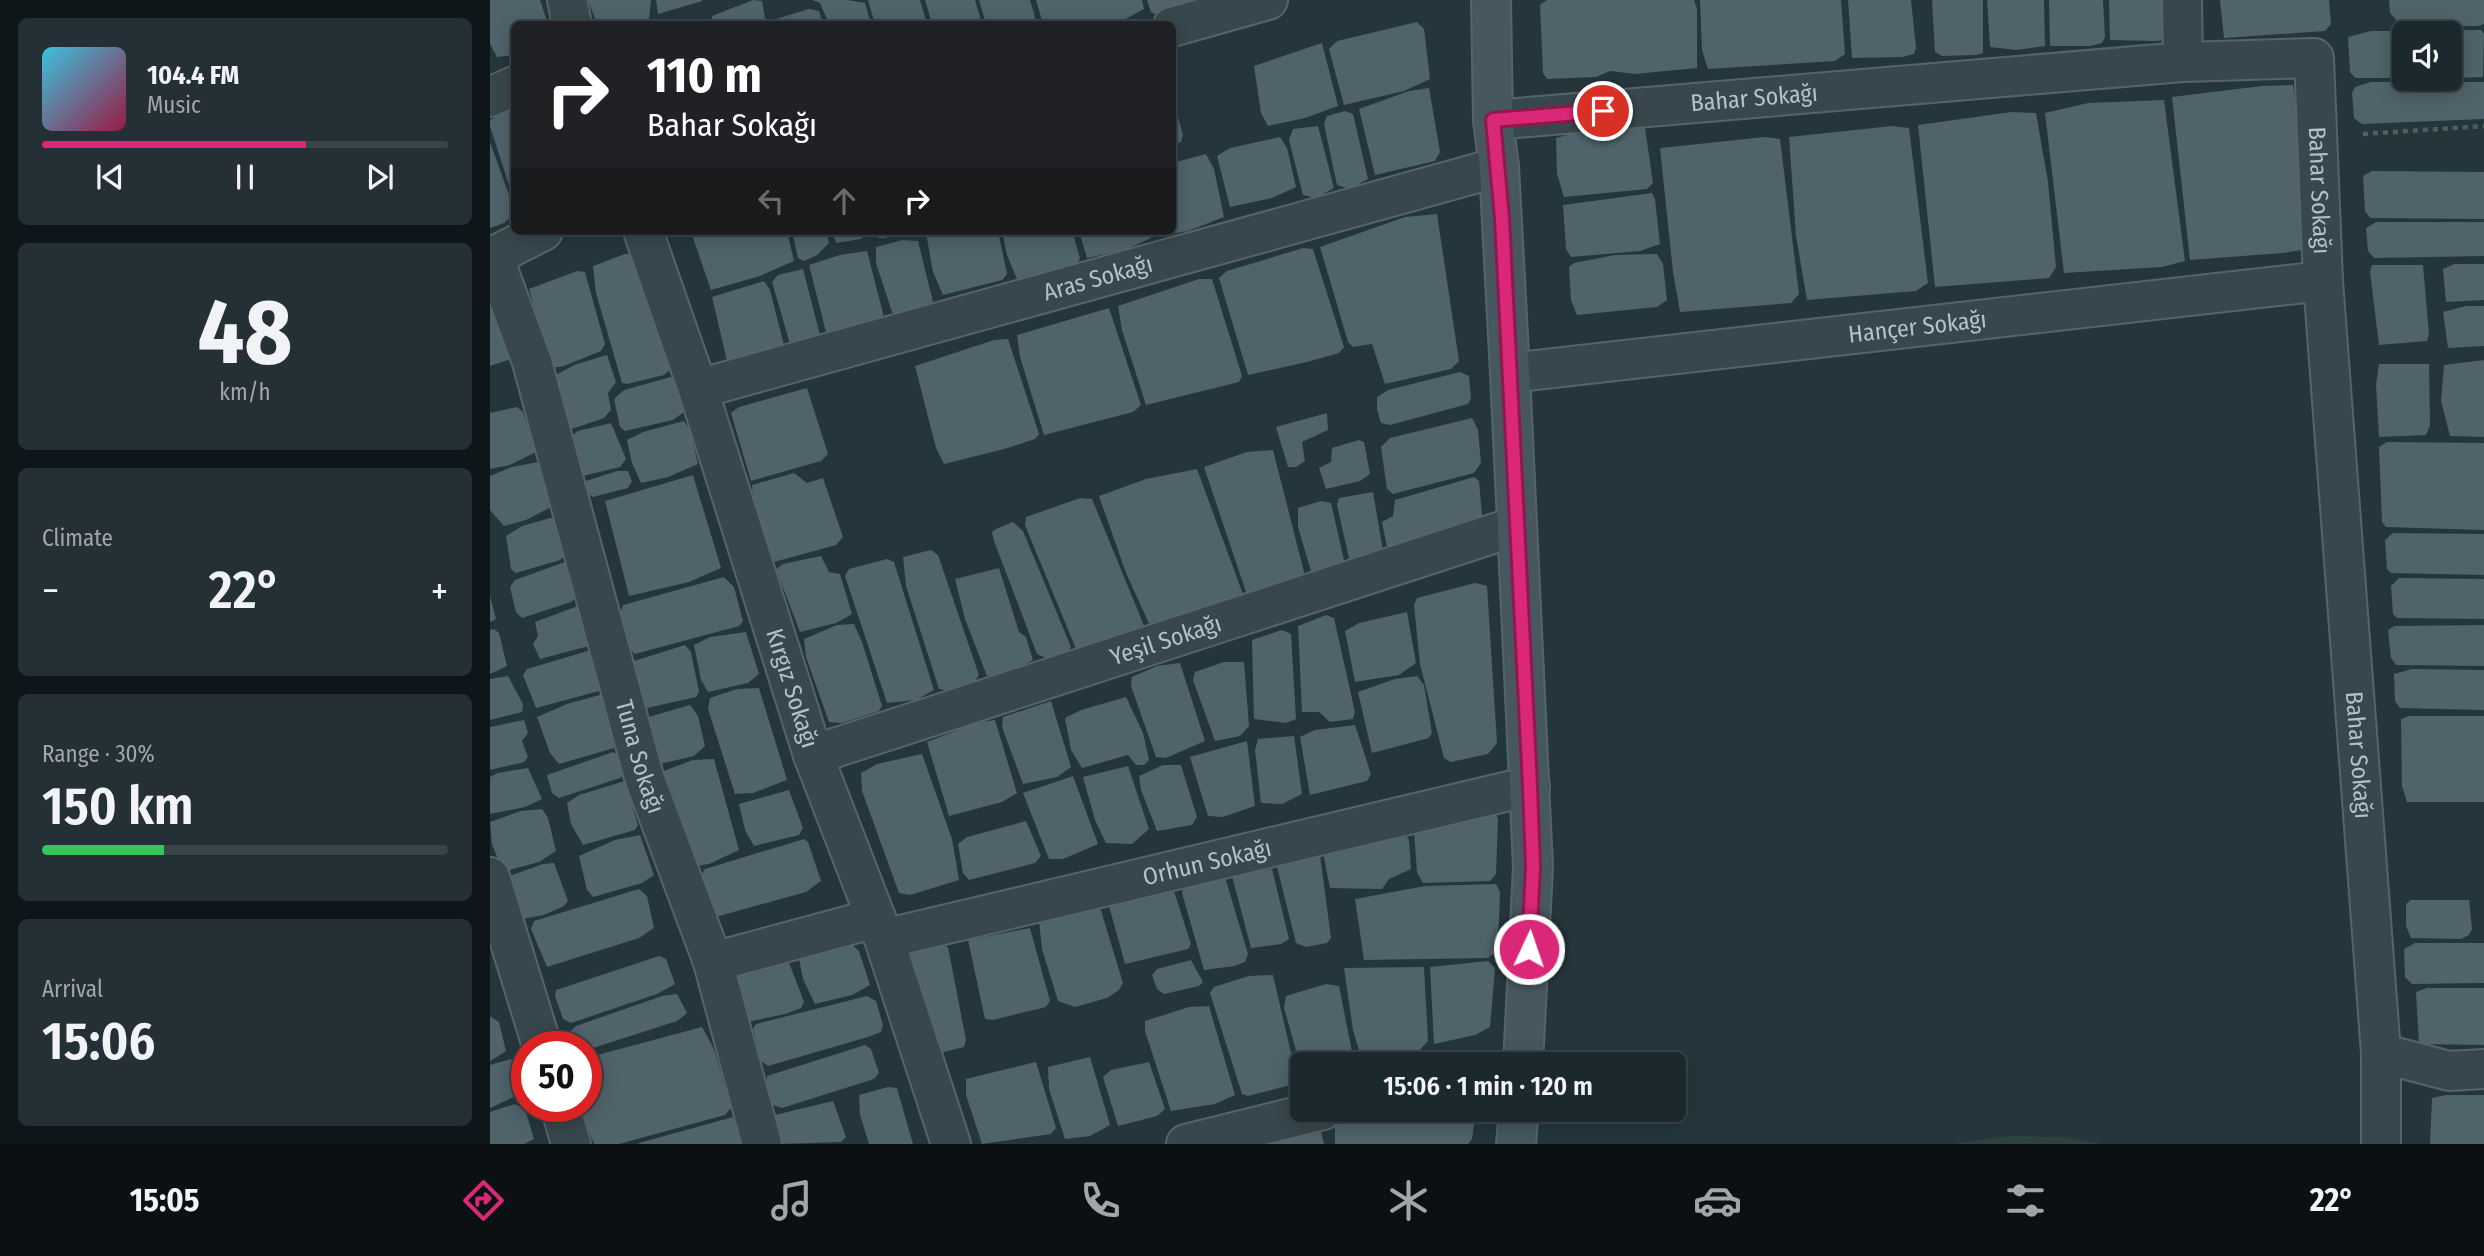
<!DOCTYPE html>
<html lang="en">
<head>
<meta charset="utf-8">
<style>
  :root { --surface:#1b282d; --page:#243035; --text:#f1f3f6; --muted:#a0a6aa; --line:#394449; --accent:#db2777 }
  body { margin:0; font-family:"Fira Sans Condensed",sans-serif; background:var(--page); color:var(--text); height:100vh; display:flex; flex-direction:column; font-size:26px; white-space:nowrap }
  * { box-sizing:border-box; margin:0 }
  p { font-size:23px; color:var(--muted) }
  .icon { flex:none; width:38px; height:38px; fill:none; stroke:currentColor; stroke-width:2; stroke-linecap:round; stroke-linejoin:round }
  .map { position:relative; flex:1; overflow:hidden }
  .side { display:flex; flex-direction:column; gap:18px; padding:18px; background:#0f1619; width:490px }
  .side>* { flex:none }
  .banner { position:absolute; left:21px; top:21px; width:665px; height:214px; border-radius:10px; box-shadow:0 4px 18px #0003,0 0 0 2px var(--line); background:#202124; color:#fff; overflow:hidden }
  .fabs { position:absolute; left:1902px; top:21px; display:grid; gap:14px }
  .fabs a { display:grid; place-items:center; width:70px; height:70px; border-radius:10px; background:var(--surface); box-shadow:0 4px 18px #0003,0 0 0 2px var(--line); font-size:35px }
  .speed { position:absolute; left:21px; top:1031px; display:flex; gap:14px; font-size:35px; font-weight:700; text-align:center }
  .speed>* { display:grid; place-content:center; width:91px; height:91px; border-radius:50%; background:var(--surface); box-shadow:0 4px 18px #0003,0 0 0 2px var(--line); line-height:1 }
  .speed .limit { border:10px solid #d22; background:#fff; color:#111 }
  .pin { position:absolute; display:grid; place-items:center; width:60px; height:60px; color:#fff; margin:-30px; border:4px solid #fff; border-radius:50%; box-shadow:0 2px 7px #0007 }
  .me { position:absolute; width:77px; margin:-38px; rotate:3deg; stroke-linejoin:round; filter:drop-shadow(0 0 5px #0008) }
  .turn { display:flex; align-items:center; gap:24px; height:147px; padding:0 21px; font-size:32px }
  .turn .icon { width:91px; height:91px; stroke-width:2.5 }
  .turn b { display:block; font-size:49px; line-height:60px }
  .lanes { display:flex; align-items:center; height:66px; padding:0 21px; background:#0003; justify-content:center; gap:35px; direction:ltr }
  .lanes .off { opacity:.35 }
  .big { font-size:52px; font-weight:600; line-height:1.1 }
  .side .widget { flex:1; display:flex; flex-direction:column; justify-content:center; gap:10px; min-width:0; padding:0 24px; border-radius:10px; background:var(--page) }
  .side .dial { align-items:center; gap:0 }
  .dial b { font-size:91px; line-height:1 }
  .song { display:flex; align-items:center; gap:21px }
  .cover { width:84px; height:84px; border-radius:10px; background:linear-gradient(135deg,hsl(190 70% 55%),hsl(340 70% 35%)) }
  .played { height:7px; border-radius:4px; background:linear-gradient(90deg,var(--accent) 65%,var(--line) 65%) }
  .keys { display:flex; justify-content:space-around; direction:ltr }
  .heat { display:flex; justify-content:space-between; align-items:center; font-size:38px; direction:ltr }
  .charge { height:10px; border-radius:5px; background:linear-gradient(90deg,#34c759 30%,var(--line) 0) }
  .trip { position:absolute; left:800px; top:1052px; width:396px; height:70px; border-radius:10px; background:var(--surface); box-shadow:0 4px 18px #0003,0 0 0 2px var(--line); font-weight:600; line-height:70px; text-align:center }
  .dock { display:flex; height:112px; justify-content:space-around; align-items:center; background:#0b1012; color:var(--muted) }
  .dock .icon { width:49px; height:49px }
  .dock .selected { color:var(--accent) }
  .dock b { font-size:32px; color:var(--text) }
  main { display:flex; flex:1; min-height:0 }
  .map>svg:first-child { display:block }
  .green { fill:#2c443d }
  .building { fill:#4f636a }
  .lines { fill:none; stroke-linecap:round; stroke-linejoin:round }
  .street-casing { stroke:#56646a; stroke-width:42 }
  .secondary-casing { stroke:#56646a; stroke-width:42 }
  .path { stroke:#4b615c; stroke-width:4.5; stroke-dasharray:5 5; stroke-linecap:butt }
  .street { stroke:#38474d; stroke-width:38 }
  .secondary { stroke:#46575f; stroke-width:38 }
  .route-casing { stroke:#8e194d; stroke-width:18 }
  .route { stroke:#db2777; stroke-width:12 }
  .labels { text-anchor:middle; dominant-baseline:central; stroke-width:7; stroke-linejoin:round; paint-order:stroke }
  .street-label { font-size:24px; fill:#b3c1c8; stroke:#1d2c31 }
</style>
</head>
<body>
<main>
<section class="side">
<div class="widget">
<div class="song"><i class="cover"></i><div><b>104.4 FM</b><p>Music</p></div></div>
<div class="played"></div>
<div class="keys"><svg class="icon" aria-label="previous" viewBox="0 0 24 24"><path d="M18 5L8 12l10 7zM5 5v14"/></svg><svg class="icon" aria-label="pause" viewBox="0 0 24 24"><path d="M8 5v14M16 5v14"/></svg><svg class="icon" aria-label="next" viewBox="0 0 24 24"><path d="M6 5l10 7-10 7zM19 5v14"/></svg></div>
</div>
<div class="widget dial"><b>48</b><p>km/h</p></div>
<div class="widget"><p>Climate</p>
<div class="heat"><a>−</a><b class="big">22°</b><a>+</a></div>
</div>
<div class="widget"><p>Range · 30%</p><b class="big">150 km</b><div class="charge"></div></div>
<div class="widget"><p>Arrival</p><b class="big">15:06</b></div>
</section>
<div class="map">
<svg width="1994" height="1144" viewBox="0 0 1994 1144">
  <rect width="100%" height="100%" fill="#24363c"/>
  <!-- green -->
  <path class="green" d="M1520,1136L1573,1137L1611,1144H1463Z"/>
  <!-- building -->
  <path class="building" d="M0,0H50L58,24H24V55L7,57L0,44Z
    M98,0H161L159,19L151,24H107Z
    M166,0H212V1L168,14Z
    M263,0L272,1L276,24H221L222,16Z
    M322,0H357L375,3L381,24H339L330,3Z
    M378,0H430L437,24H385Z
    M435,0H485L492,24H442Z
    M489,0H540L547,24H496Z
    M546,0H652L654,9L630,22L621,24H553Z
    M657,0H705L689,10L669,16L661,12Z
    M1057,0H1204L1207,9V68L1145,74L1120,71L1106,77L1057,79L1053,73L1050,5Z
    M1210,0H1351L1355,54L1345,61L1218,69L1212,50Z
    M1358,0H1421L1426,48L1424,54L1412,57L1362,58Z
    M1442,0H1493V53L1486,55L1452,56L1445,52Z
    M1497,0H1554L1555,46L1527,50L1500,47Z
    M1559,0H1613L1615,37L1612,43L1600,46H1560Z
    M1619,0H1678V39L1667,41L1620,40Z
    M1730,0H1839L1841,24L1835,31L1734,38Z
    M1899,0H1994V24L1988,26H1912L1900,13Z
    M319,9L329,11L333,24H286V19Z
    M927,22L934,29L940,79L914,91L854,105L839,49L847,41Z
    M1991,30L1994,34L1993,77L1960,78V33H1921V31Z
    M1881,31H1914V78H1865L1860,72L1858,37Z
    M832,43L848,106L815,118L778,126L771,113L764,66Z
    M1881,82H1994V119L1872,124L1864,118L1862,93L1865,87Z
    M1803,85L1822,244L1817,249L1793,253L1700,260L1682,97L1772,86Z
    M939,88L950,152L945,161L885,175L869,109L919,91Z
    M682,95L693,135L691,142L682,146Z
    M1674,100L1695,261L1672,267L1574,273L1555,113L1598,103Z
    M24,107V195L19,185L0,126V120Z
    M855,111L863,114L878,179L859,189L847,185L834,124L837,116Z
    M1522,112L1546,113L1558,182L1566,267L1559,278L1445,287L1428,125Z
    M828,126L844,188L826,198L813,195L799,140L803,129Z
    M1402,126L1419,128L1438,283L1426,291L1317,300L1306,236L1299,137Z
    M1155,128L1163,183L1157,189L1074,197L1067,174L1066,138L1091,131Z
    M790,137L797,148L806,187L782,198L740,207L727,156L740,148Z
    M1275,137L1290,139L1309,294L1301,303L1190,312L1183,272L1170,148Z
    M0,142L24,209V214L14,223L0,228Z
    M716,154L724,169L734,217L698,231L669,236L667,231H682V163Z
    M1882,171L1994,172V219L1880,218L1875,211L1873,176Z
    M1162,193L1165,199L1170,244L1150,251L1081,257L1076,249L1073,205Z
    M947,214L969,361L961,369L895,384L882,344L863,347L858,342L830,247L915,217Z
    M1886,222H1994V256L1884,258L1878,251L1876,228Z
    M213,231H297L304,261L270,276L221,290L202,235Z
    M302,231H336L339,243L327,255L314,261L308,258Z
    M342,231H379L371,239L346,243Z
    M386,231H406L396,238H388Z
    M441,231H508L517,274L512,280L453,295L443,272L436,233Z
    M512,231H582L590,258L587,264L527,279L517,255Z
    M589,231H659L661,238L635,250L597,258Z
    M412,240L428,241L443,302L425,311L403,315L386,263V247Z
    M813,248L823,249L854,347L849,353L817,362L758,375L729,278L737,271Z
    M377,251L395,321L338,340L319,265L350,255Z
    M135,254H152L183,367L174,375L137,384L132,383L106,293L103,266Z
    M1167,254L1173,264L1177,300L1167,307L1087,315L1081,300L1079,267L1084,263L1125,255Z
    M1964,264H1994V300L1956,302L1953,269Z
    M1882,265H1933L1939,334L1937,341L1889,345L1880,272Z
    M313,269L330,335L300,344L282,282L288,275Z
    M87,271L95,272L115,344L111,351L74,366L61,368L39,289Z
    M709,279H722L752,376L749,382L656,405L632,330L628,306Z
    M274,281L280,290L295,349L238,365L222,297Z
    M9,305L28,352L18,360L0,366V308Z
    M1976,306H1994V346L1958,348L1953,312Z
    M619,308L651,405L643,412L554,435L530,357L527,335Z
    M518,339L549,434L545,439L514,449L454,464L446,448L425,366L504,340Z
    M117,355L126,382L118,393L121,410L114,418L79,430L64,376L84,365Z
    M1994,360V437L1960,436L1951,401L1954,365Z
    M1889,364H1939L1940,425L1936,435L1889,437L1886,384Z
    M970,372L979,376L981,399L978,404L900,425L891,423L887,409V397L898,390Z
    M181,377L186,381L194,412L183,420L135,431L130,427L124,399L134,390Z
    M317,388L338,454L331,461L261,481L241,413L249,407Z
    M27,407L33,412L46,452L20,465L0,469V413Z
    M837,413L838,430L812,442L815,461L806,467H798L786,427Z
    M982,418L988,430L991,463L984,473L903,494L897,489L891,447L900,438Z
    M194,421L200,430L208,464L178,477L151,483L142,463L137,440L153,432Z
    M121,423L136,459L130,467L93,476L83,456L80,437L88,431Z
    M869,440L874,442L880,474L870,481L836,489L829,468L841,462L842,448Z
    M1897,442L1994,443V530L1896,527L1892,522L1889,447Z
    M783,450L816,580L757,595L714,467L757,452Z
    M48,462L53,469L63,506L36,520L14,526L0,510V476L22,467Z
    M707,469L754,597L661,628L636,573L609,496L656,479Z
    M127,471H138L142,481L138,488L103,497L93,490L96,481Z
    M304,473L317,483L333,478L353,537L346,545L284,562L263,505L262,485Z
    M203,475L231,568L199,582L139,596L115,501Z
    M984,477L989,481L993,526L898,552L892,522L903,516L905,500Z
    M883,492L894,557L861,567L847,505L849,498Z
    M590,498L602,499L655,628L586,649L535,525L536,517Z
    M831,501L841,503L856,569L823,578L808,527V508Z
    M64,517L69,522L77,554L70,560L26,573L21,569L16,536L32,526Z
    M523,522L533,531L581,647L577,654L560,660L547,654L504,541L502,532L506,529Z
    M1903,533L1994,534V575L1901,573L1897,569L1895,540Z
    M441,550L448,555L489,675L485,681L456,690L449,689L416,586L413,557Z
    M331,556L339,572L350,574L362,614L346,623L310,632L286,569L293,564Z
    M397,559L404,562L444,690L426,700L397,703L355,576L359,569Z
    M75,562L83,571L88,596L81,602L32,618L26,612L20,587L25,580Z
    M509,568L529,632L536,637L543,660L523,671L497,676L475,619L465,579Z
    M234,577L244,587L253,621L249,626L145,654L139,649L129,616L133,605Z
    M1909,578L1994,579V619L1907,618L1903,614L1901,586Z
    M985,583L997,586L1007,743L998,754L961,762L954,758L930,664L924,605L927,598Z
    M0,596L6,619L0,622Z
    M88,606L99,646L50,659L43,644L48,636L45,622Z
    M917,612L926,663L909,675L865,682L855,631L869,623Z
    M836,615L844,618L865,712L863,719L840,722L829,712H812L808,626Z
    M364,624L372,642L392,706L389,711L352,723L339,722L316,657L314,639L347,625Z
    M1994,625V666L1906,665L1901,658L1898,630L1905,626Z
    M4,629L9,633L17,666L0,674V630Z
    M792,630L801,634L806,719L796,723L764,719L762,640Z
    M256,632L269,674L258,683L218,692L211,680L204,645L220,637Z
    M195,645L201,652L209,692L206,697L157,708L147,688L144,661Z
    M101,650L112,685L109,691L46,708L33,675L37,669Z
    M734,662H754L759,726L750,736L725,741L703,680L705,672Z
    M690,663L715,741L676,758L666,757L641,686L642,677L667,666Z
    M1922,669L1994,670V710L1910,708L1905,701L1904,674Z
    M18,676L33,704L32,712L0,720V679Z
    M927,676L934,685L942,733L939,738L882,753L868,692L905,679Z
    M269,688L297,780L263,793L245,794L218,709L220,698L247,689Z
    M113,694L127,743L124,748L69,764L60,753L47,717L77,704Z
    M636,697L653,733L659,760L654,765H646L638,755L592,768L581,750L575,718L591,710Z
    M561,701L581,767L567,777L533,784L512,727L513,717Z
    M200,705L208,716L215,746L204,756L170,764L155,718Z
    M1919,716H1994V802H1917L1912,786L1911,719Z
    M34,720L38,733L32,741L38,757L34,762L0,770V727Z
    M505,720L527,793L512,802L459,816L437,742L486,723Z
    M865,725L881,774L877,781L820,795L810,737L825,730Z
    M804,736L812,794L792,804L771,803L765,750L768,739Z
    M757,741L765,806L733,817L718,816L700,757Z
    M123,752L131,756L135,773L130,778L69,798L62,793L57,775Z
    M432,754L462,839L469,880L420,895L409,893L372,791L371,773L387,764Z
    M224,759L249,850L219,864L197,867L171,772L203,760Z
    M673,765H691L707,817L702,825L667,831L651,790L649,776Z
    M638,766L659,829L642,844L616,843L605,820L593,777Z
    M38,768L52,799L35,807L0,814V777L8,773Z
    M583,776L608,844L573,859H559L533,793Z
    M135,781L148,825L145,830L93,845L81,824L77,803L89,795Z
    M299,790L313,828L309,835L264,846L255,830L249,804Z
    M52,809L58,818L66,851L49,862L13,872L2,844L0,822L31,811Z
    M1004,810L1008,819L1006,874L1000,881L933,883L927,872L924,831Z
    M536,821L551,856L545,863L479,880L473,873L468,844L477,837Z
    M912,829L919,840L921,869L899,879L892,889L840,888L834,858L836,844Z
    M150,835L164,875L152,883L103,897L97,890L89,856L125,840Z
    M314,839L318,842L331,881L316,892L229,916L220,908L210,877L215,869Z
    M830,855L841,938L837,943L816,947L806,943L787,867L791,861Z
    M64,863L78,901L74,906L54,915L32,919L14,878L53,864Z
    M782,869L799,939L791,944L761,948L742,876Z
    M735,877L758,954L755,962L744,966L714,970L692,893L694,884Z
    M1006,884L1010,892L1008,950L998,958L874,960L865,899L935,886Z
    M683,888L701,944L698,949L635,964L619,906Z
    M149,889L157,896L164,928L149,938L57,967L41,929L44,921Z
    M1921,900H1979L1982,929L1979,935L1971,939L1921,938L1916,926V904Z
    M609,904L633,983L629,990L617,998L585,1007L568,1001L552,949L549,921Z
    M540,928L560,1001L556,1007L503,1020L495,1019L478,940Z
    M1925,943H1994V983L1922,984L1915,977L1914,949Z
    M362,945L369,951L380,985L362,995L325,1004L313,979L309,959L338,949Z
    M453,945L458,947L476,1040L474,1047L450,1053L424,986L420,953Z
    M169,956L176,959L185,984L167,994L81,1023L73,1019L65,996L66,990Z
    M298,960L314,1002L311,1008L295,1014L257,1022L240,977Z
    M701,960L713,982L709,986L674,994L667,989L662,975L667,969Z
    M998,961L1005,968L1000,1027L985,1035L944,1044L940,967Z
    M934,967L938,1041L928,1052L883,1064H873L863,1030L854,968Z
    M783,975L807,1079L801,1085L758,1096L752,1094L720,993L724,987L759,976Z
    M836,984L849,986L863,1057L845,1064H810L794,1008L796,996Z
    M1937,988H1994V1045L1929,1044L1926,992Z
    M187,994L197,1013L187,1021L100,1049H96V1046H79L77,1034L86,1026L172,996Z
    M377,996L386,1001L393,1025L391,1032L378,1037L278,1066L271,1061L263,1029L266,1024Z
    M719,1006L745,1095L725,1104L681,1111L655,1031V1021L699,1007Z
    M0,1016L9,1022L16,1051L0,1061Z
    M212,1027L224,1049L241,1108L235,1115L129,1144H104L89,1106H96V1058Z
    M375,1045L381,1049L389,1073L384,1079L292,1108L283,1105L277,1086V1076Z
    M600,1057L620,1125L600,1136L575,1139L559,1089L558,1067Z
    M21,1059L27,1066L32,1093L0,1108V1065Z
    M546,1062L566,1128L561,1134L492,1144L476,1095V1079Z
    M659,1062L675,1109L667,1116L628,1126L613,1077L621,1070Z
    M398,1087L407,1088L423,1144H379L370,1115L369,1095Z
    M1956,1095H1994V1144H1940L1942,1098Z
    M343,1101L356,1137L351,1142L290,1144L285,1115Z
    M25,1104L35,1109L44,1139L34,1144H0V1112Z
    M911,1110H986L982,1139L978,1144H845V1126L851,1123Z
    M243,1117L252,1144H149V1143Z
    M829,1124L834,1144H766Z"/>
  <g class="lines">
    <!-- street casing -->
    <g class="street-casing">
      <g id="street">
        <path d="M77,0L82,24"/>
        <path d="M1692,0L1693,62"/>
        <path d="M682,27L778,0"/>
        <path d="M0,97L24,86"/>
        <path id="s1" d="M1003,120L1693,62L1824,58L1833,281L1891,1053V1144"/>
        <path id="s2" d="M153,231L208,389L323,755L394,939L461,1144"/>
        <path id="s3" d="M3,256L42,362L154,777L223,962L272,1144"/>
        <path d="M0,258L53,231"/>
        <path id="s4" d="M1020,373L1833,281"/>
        <path id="s5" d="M208,389L1009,167"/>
        <path id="s6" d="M323,755L1027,526"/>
        <path d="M0,877L52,1046"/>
        <path id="s7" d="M394,939L1040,786"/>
        <path d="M223,962L386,918"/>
        <path d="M1891,1053L1959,1071L1994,1069"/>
        <path d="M70,1106L81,1144"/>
        <path d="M696,1144L833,1110"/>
      </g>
    </g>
    <!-- secondary casing -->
    <g class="secondary-casing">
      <path id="secondary" d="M1001,0L1003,120L1009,167L1020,373L1043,867L1033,1064
        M1026,1144L1029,1110"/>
    </g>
    <!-- path -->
    <path class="path" d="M1873,134L1994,126"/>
    <!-- street -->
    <use href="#street" class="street"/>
    <!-- secondary -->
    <use href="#secondary" class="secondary"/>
  </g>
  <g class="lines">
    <!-- route casing -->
    <g class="route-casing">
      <path id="route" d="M1039,949L1043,867L1040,786L1012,218L1003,120L1113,111"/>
    </g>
    <!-- route -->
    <use href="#route" class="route"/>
  </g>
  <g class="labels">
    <!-- street labels -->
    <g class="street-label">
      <text stroke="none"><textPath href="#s1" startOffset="262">Bahar Sokağı</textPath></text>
      <text stroke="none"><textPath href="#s1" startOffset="956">Bahar Sokağı</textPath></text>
      <text stroke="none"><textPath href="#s5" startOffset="415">Aras Sokağı</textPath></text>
      <text stroke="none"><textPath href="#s4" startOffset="410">Hançer Sokağı</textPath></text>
      <text stroke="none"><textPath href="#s6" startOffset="371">Yeşil Sokağı</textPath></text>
      <text stroke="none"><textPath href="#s2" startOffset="481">Kırgız Sokağı</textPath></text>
      <text stroke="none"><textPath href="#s3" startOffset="522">Tuna Sokağı</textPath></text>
      <text stroke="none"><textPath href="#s1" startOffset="1522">Bahar Sokağı</textPath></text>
      <text stroke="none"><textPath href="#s7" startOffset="332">Orhun Sokağı</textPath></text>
    </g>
  </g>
</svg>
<div class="fabs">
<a><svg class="icon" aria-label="sound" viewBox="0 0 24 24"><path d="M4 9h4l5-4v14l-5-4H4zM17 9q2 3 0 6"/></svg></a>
</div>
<div class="speed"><div class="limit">50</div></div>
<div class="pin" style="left:1113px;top:111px;background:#d93025"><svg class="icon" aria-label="arrive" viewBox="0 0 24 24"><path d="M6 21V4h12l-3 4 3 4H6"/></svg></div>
<svg class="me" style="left:1039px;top:949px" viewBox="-20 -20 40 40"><circle r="17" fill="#db2777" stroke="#fff" stroke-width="3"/><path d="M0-11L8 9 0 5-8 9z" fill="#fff"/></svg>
<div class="trip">15:06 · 1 min · 120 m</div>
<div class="banner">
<div class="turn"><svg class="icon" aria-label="right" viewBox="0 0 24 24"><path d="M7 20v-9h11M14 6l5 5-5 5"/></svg><div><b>110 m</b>Bahar Sokağı</div></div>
<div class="lanes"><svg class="icon off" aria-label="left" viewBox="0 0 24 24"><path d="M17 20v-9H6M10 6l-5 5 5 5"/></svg><svg class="icon off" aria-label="ahead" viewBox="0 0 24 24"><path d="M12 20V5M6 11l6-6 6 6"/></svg><svg class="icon" aria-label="right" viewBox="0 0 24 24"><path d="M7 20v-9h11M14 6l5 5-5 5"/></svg></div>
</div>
</div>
</main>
<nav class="dock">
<b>15:05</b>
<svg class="icon selected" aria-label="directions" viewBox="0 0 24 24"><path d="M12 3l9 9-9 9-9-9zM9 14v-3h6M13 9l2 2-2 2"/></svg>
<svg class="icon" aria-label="music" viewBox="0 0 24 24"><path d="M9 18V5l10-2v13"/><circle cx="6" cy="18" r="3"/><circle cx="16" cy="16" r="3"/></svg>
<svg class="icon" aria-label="phone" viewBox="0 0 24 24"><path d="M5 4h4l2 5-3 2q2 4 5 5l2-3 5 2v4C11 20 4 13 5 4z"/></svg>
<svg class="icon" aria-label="climate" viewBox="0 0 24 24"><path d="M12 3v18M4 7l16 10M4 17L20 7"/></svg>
<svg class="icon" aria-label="car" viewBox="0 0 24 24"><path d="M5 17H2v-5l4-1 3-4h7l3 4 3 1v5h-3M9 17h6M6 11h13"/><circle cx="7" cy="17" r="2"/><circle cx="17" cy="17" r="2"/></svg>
<svg class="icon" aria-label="filters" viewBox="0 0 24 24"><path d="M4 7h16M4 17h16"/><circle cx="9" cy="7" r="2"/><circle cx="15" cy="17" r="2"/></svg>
<b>22°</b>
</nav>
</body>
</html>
